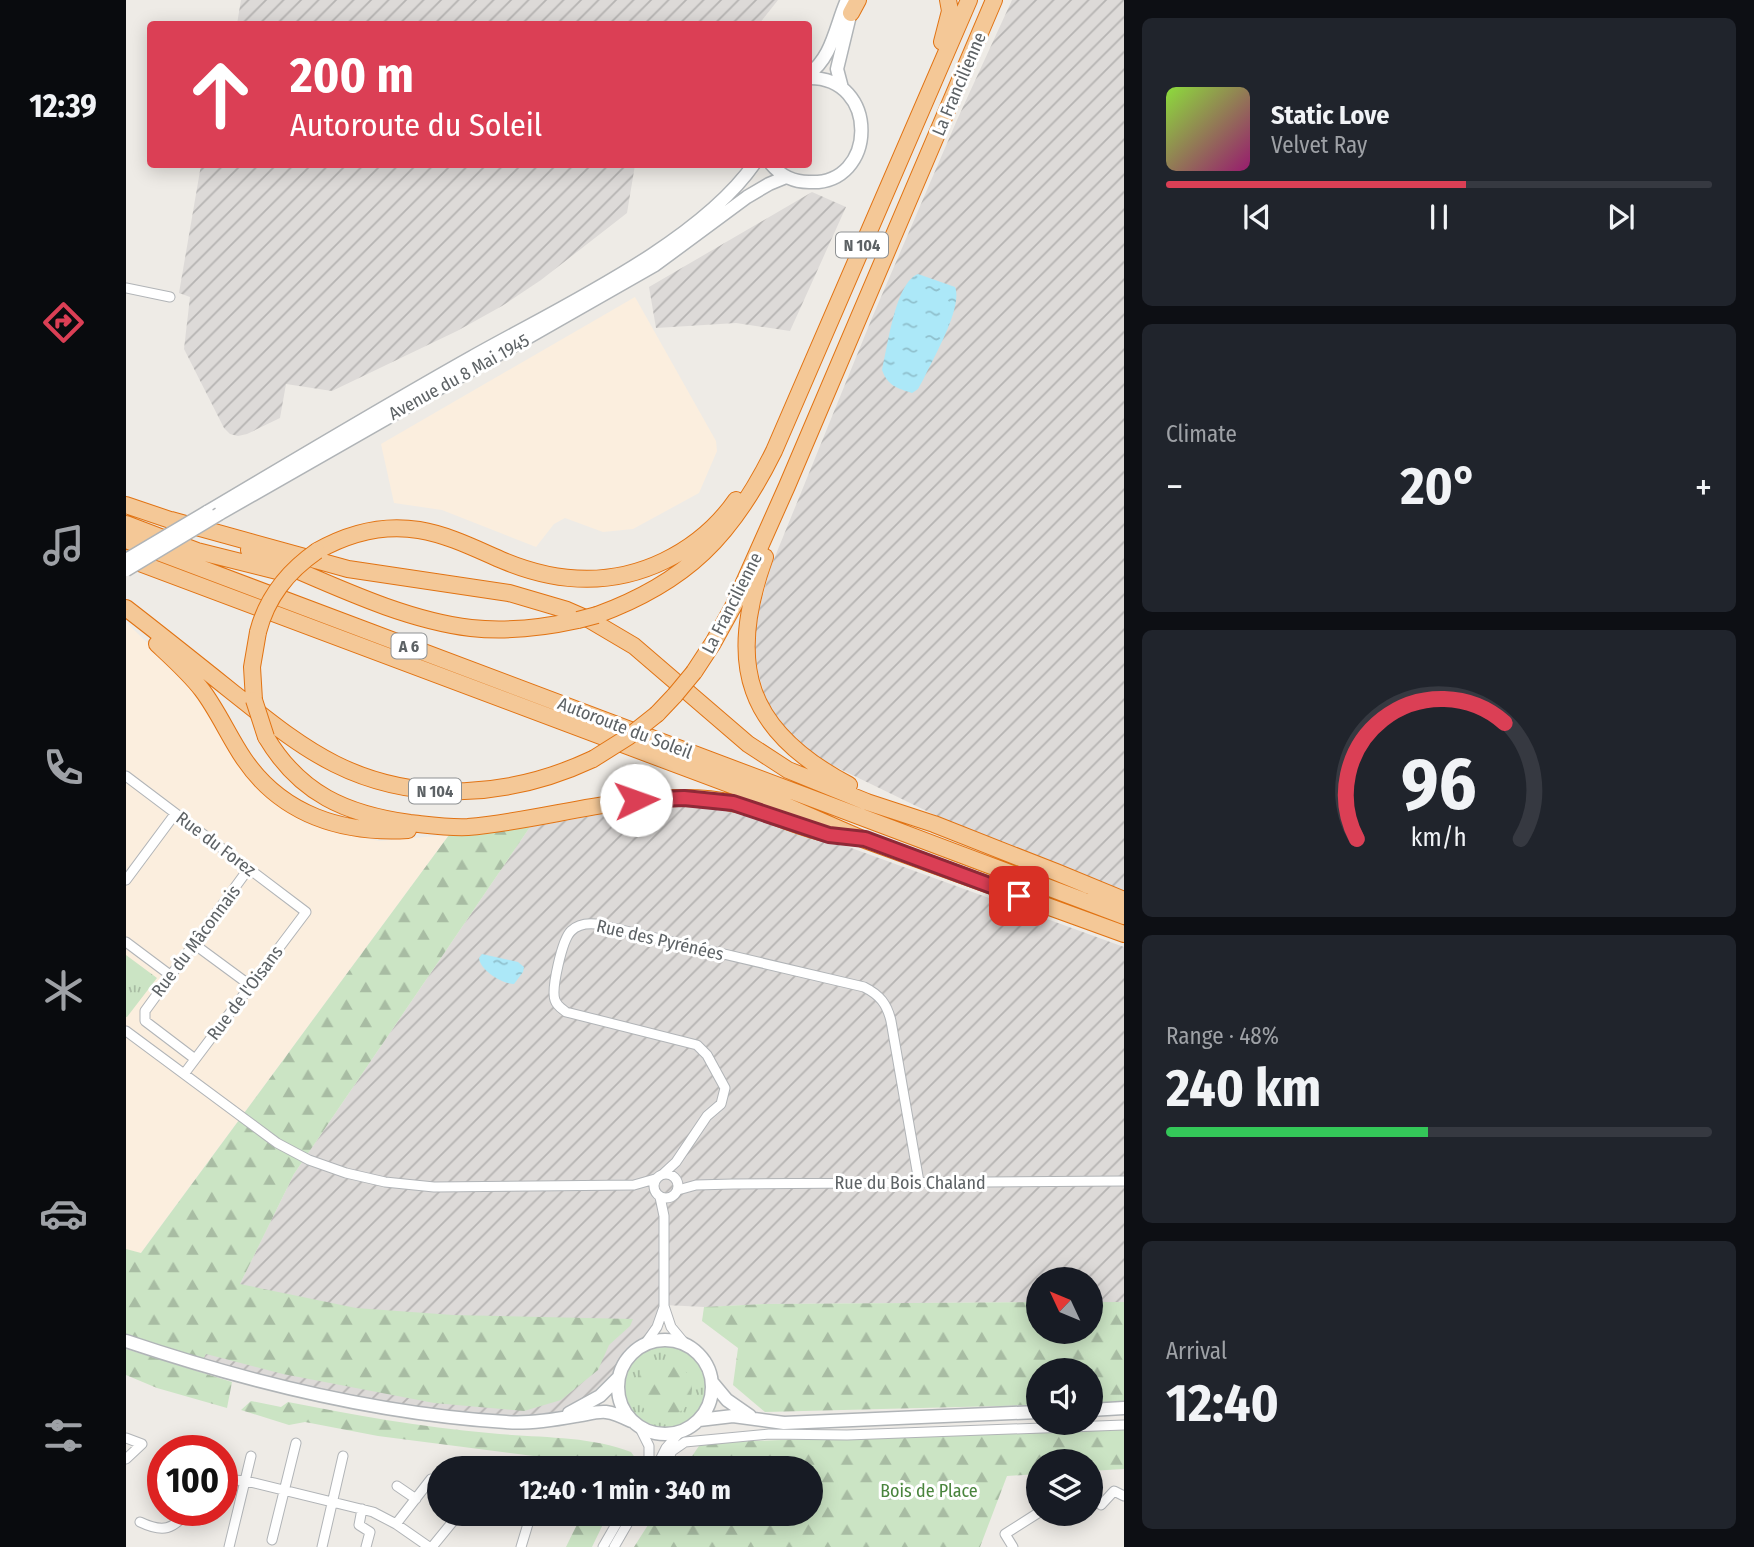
<!DOCTYPE html>
<html lang="en">
<head>
<meta charset="utf-8">
<style>
  :root { --surface:#171b24; --page:#20242c; --text:#f1f3f6; --muted:#9ea1a6; --line:#363941; --accent:#db3f55 }
  body { margin:0; font-family:"Fira Sans Condensed",sans-serif; background:var(--page); color:var(--text); height:100vh; display:flex; flex-direction:column; font-size:26px; white-space:nowrap }
  * { box-sizing:border-box; margin:0 }
  p { font-size:23px; color:var(--muted) }
  .icon { flex:none; width:38px; height:38px; fill:none; stroke:currentColor; stroke-width:2; stroke-linecap:round; stroke-linejoin:round }
  .map { position:relative; flex:1; overflow:hidden }
  .panel { display:flex; flex-direction:column; gap:18px; padding:18px; background:#0d0f14; width:630px }
  .panel>* { flex:none }
  .banner { position:absolute; left:21px; top:21px; width:665px; height:147px; border-radius:7px; box-shadow:0 4px 18px #0003; background:#db3f55; color:#fff; overflow:hidden }
  .needle { width:46px; rotate:314deg }
  .tools { position:absolute; left:900px; top:1267px; display:grid; gap:14px }
  .tools a { display:grid; place-items:center; width:77px; height:77px; border-radius:50%; background:var(--surface); box-shadow:0 4px 18px #0003; font-size:35px }
  .speed { position:absolute; left:21px; top:1435px; display:flex; gap:14px; font-size:35px; font-weight:700; text-align:center }
  .speed>* { display:grid; place-content:center; width:91px; height:91px; border-radius:50%; background:var(--surface); box-shadow:0 4px 18px #0003; line-height:1 }
  .speed .limit { border:10px solid #d22; background:#fff; color:#111 }
  .pin { position:absolute; display:grid; place-items:center; width:60px; height:60px; color:#fff; margin:-30px; border-radius:14px; box-shadow:0 4px 10px #0006 }
  .me { position:absolute; width:77px; margin:-38px; rotate:87deg; stroke-linejoin:round; filter:drop-shadow(0 0 5px #0008) }
  .turn { display:flex; align-items:center; gap:24px; height:147px; padding:0 28px; font-size:32px }
  .turn .icon { width:91px; height:91px; stroke-width:2.5 }
  .turn b { display:block; font-size:49px; line-height:60px }
  .big { font-size:52px; font-weight:700; line-height:1.1 }
  .panel .tile { flex:1; display:flex; flex-direction:column; justify-content:center; gap:10px; min-width:0; padding:0 24px; border-radius:10px; background:var(--page) }
  .panel .dial { align-items:center; gap:0 }
  .dial svg { height:182px; overflow:visible; fill:none; stroke:var(--line); stroke-width:7; stroke-linecap:round; text-anchor:middle }
  .dial text { fill:var(--text); stroke:none }
  .song { display:flex; align-items:center; gap:21px }
  .cover { width:84px; height:84px; border-radius:10px; background:linear-gradient(135deg,hsl(90 70% 55%),hsl(320 70% 35%)) }
  .played { height:7px; border-radius:4px; background:linear-gradient(90deg,var(--accent) 55%,var(--line) 55%) }
  .keys { display:flex; justify-content:space-around; direction:ltr }
  .heat { display:flex; justify-content:space-between; align-items:center; font-size:38px; direction:ltr }
  .charge { height:10px; border-radius:5px; background:linear-gradient(90deg,#34c759 48%,var(--line) 0) }
  .trip { position:absolute; left:301px; top:1456px; width:396px; height:70px; border-radius:35px; background:var(--surface); box-shadow:0 4px 18px #0003; font-weight:700; line-height:70px; text-align:center }
  main { display:flex; flex:1; min-height:0 }
  .tabs { display:flex; flex-direction:column; width:126px; justify-content:space-around; align-items:center; background:#090b0e; color:var(--muted) }
  .tabs .icon { width:49px; height:49px }
  .tabs .on { color:var(--accent) }
  .tabs b { font-size:32px; color:var(--text) }
  .map>svg:first-child { display:block }
  .commercial { fill:#fbeede }
  .industrial { fill:url(#industrial-furrows) }
  .grass { fill:url(#grass-tufts) }
  .forest { fill:url(#forest-firs) }
  .water { fill:url(#water-ripples) }
  .lines { fill:none; stroke-linecap:round; stroke-linejoin:round }
  .street-casing { stroke:#b1b4b7; stroke-width:11 }
  .secondary-casing { stroke:#b0b4b7; stroke-width:15 }
  .highway-casing { stroke:#e17313; stroke-width:18 }
  .street { stroke:#fff; stroke-width:9 }
  .secondary { stroke:#fff; stroke-width:12 }
  .highway { stroke:#f4c897; stroke-width:16 }
  .secondary-bridge-casing { stroke:#b0b4b7; stroke-width:15; stroke-linecap:butt }
  .highway-bridge-casing { stroke:#e17313; stroke-width:18; stroke-linecap:butt }
  .secondary-bridge { stroke:#fff; stroke-width:12 }
  .highway-bridge { stroke:#f4c897; stroke-width:16 }
  .route-casing { stroke:#8e2937; stroke-width:18 }
  .route { stroke:#db3f55; stroke-width:12 }
  .labels { text-anchor:middle; dominant-baseline:central; stroke-width:6; stroke-linejoin:round; paint-order:stroke }
  .shield { fill:#fff; stroke:#8e9193; stroke-width:2 }
  .shield-label { font-size:16px; font-weight:bold; fill:#5d6265 }
  .street-label { font-size:18px; fill:#5d6265; stroke:#fff }
  .park-label { font-size:18px; fill:#49843d; stroke:#fff }
</style>
</head>
<body>
<main>
<nav class="tabs">
<b>12:39</b>
<svg class="icon on" aria-label="directions" viewBox="0 0 24 24"><path d="M12 3l9 9-9 9-9-9zM9 14v-3h6M13 9l2 2-2 2"/></svg>
<svg class="icon" aria-label="music" viewBox="0 0 24 24"><path d="M9 18V5l10-2v13"/><circle cx="6" cy="18" r="3"/><circle cx="16" cy="16" r="3"/></svg>
<svg class="icon" aria-label="phone" viewBox="0 0 24 24"><path d="M5 4h4l2 5-3 2q2 4 5 5l2-3 5 2v4C11 20 4 13 5 4z"/></svg>
<svg class="icon" aria-label="climate" viewBox="0 0 24 24"><path d="M12 3v18M4 7l16 10M4 17L20 7"/></svg>
<svg class="icon" aria-label="car" viewBox="0 0 24 24"><path d="M5 17H2v-5l4-1 3-4h7l3 4 3 1v5h-3M9 17h6M6 11h13"/><circle cx="7" cy="17" r="2"/><circle cx="17" cy="17" r="2"/></svg>
<svg class="icon" aria-label="filters" viewBox="0 0 24 24"><path d="M4 7h16M4 17h16"/><circle cx="9" cy="7" r="2"/><circle cx="15" cy="17" r="2"/></svg>
</nav>
<div class="map">
<svg width="998" height="1547" viewBox="0 0 998 1547">
  <defs>
    <pattern id="industrial-furrows" width="10" height="10" patternUnits="userSpaceOnUse" patternTransform="scale(1.75)"><rect width="10" height="10" fill="#dddad8"/><path d="M-1 1l2-2M0 10L10 0M9 11l2-2" fill="none" stroke="#b6b4b3"/></pattern>
    <pattern id="grass-tufts" width="24" height="20" patternUnits="userSpaceOnUse" patternTransform="scale(1.75)"><rect width="24" height="20" fill="#cbe4c4"/><path d="M3 7l-1-3M5 7V3M7 7l1-3M15 17l-1-3M17 17v-4M19 17l1-3" fill="none" stroke="#a8bca3"/></pattern>
    <pattern id="forest-firs" width="22" height="20" patternUnits="userSpaceOnUse" patternTransform="scale(1.75)"><rect width="22" height="20" fill="#cbe4c4"/><path d="M5 1l3.5 6h-7zM16 11l3.5 6h-7z" fill="#a8bca3"/></pattern>
    <pattern id="water-ripples" width="26" height="14" patternUnits="userSpaceOnUse" patternTransform="scale(1.75)"><rect width="26" height="14" fill="#ace8f8"/><path d="M2 4q2-2 4 0t4 0M15 11q2-2 4 0t4 0" fill="none" stroke="#8fbfcc"/></pattern>
  </defs>
  <rect width="100%" height="100%" fill="#eeebe6"/>
  <!-- commercial -->
  <path class="commercial" d="M509,297L590,441L591,451L573,493L507,529L477,532L439,518L428,524L410,547L316,510L268,503L255,444Z
    M0,622L76,697L128,783L146,801L178,823L208,832L253,841L323,835L0,1273Z"/>
  <!-- industrial -->
  <path class="industrial" d="M115,0H652L633,24H111Z
    M886,0H998V893L815,818L681,753L657,730L641,702L633,676L628,649L631,617L644,569L746,318L831,120Z
    M75,165V164L509,165L501,213L415,280L376,306L331,331L206,391L160,384L154,418L121,434L112,436L104,434L98,428L58,349L64,297L53,293Z
    M686,192L720,207L664,331L610,323L530,328L523,287Z
    M570,805L601,809L684,833L998,947V1302H964V1279H912V1302L638,1304L578,1307L539,1305L519,1344L502,1356L492,1376L481,1390L424,1419L294,1412L75,1363L168,1174L404,827L522,806Z"/>
  <!-- grass -->
  <path class="grass" d="M0,955L31,978L1,1017H0Z
    M499 1387a41 41 0 1 1 82 0a41 41 0 1 1-82 0Z"/>
  <!-- forest -->
  <path class="forest" d="M404,827L168,1174L114,1284L230,1308L327,1315L507,1319L504,1326L483,1345L472,1370L435,1400L398,1411L308,1403L157,1374L80,1354L75,1363L0,1339V1249L15,1253L323,835Z
    M912,1302V1332H964V1302H998V1401L964,1403V1370H912V1405L639,1412L607,1385L612,1348L576,1321L578,1307L638,1304Z
    M0,1349L106,1382L101,1408L31,1388L0,1375Z
    M510 1389a28 28 0 1 1 56 0a28 28 0 1 1-56 0Z
    M125,1401L155,1407L162,1402C228,1415 295,1427 363,1433C409,1438 462,1435 505,1452L510,1459L509,1467L450,1468L439,1460L252,1436L179,1422L163,1425L115,1410Z
    M998,1427V1469L964,1471V1461H912V1474L881,1476L854,1547H508L529,1514H684V1468H558L575,1443Z
    M456,1514H482L466,1547H440Z"/>
  <!-- water -->
  <path class="water" d="M792,274L829,287C837,307 808,357 798,378L792,389L786,393C771,388 762,386 756,370C762,346 769,283 792,274Z
    M356,954L392,962L398,967L397,972L388,984C376,984 354,970 353,958Z"/>
  <g class="lines">
    <!-- street casing -->
    <g class="street-casing">
      <path id="street" d="M0,288L44,297
        M0,776L180,912L58,1074
        M0,880L49,814
        M0,942L44,975
        M68,944L125,986
        M0,1031L151,1143L183,1160L220,1173L259,1182L308,1187L508,1185L529,1179
        M69,1059L19,1021V1011L123,868
        M528 1186a12 12 0 1 1 24 0a12 12 0 1 1-24 0Z
        M537,1174L550,1162L581,1116L595,1104L599,1088L581,1055L571,1045L440,1012C435,1008 431,1006 429,1000C425,989 436,940 445,931C452,924 460,923 470,924L738,987C754,995 761,1004 765,1021L793,1182
        M552,1190L570,1185L607,1184L998,1181
        M534,1197L538,1216V1306L545,1327L560,1345
        M519,1344L531,1327L538,1307
        M514,1428L523,1446V1468
        M0,1438L16,1444L0,1459
        M530,1468L540,1448L553,1433
        M538,1468L546,1451L559,1442L643,1434L721,1435L998,1425
        M96,1479L120,1481L247,1512L270,1524L303,1547
        M271,1486L290,1499
        M975,1505L988,1491L998,1496
        M236,1509L233,1525L244,1532L240,1547
        M14,1522C37,1533 47,1530 63,1510
        M270,1524L305,1479
        M146,1540L170,1443
        M103,1547L125,1456
        M196,1547L217,1456
        M306,1547L333,1514
        M395,1547L405,1514
        M477,1547L496,1514
        M488,1547L507,1514
        M887,1547L879,1534L912,1513"/>
    </g>
    <!-- secondary casing -->
    <g class="secondary-casing">
      <path id="secondary" d="M682,74C706,59 710,24 721,0
        M716,88L711,69L726,7
        M645,164C655,176 668,182 683,182C752,186 754,76 682,78
        M81,512C169,460 257,407 346,357C431,309 572,244 628,164
        M93,514L529,265L621,197L643,184L660,177
        M492 1387a47 47 0 1 1 94 0a47 47 0 1 1-94 0Z
        M0,1341C122,1382 251,1414 380,1422C402,1424 427,1420 449,1416C459,1415 470,1411 480,1412C489,1413 497,1417 505,1421
        M586,1382L601,1400L624,1416
        M964,1410L998,1408
        M443,1413L474,1396L493,1377
        M573,1420L607,1416L658,1423L912,1412"/>
    </g>
    <!-- highway casing -->
    <g class="highway-casing">
      <path id="highway" d="M725,13L732,0
        M816,42L824,11L822,0
        M0,505L53,523
        M45,520L222,569L383,593L441,610L464,620L508,646L622,744L662,770L741,802L808,824L930,872L998,900
        M0,524L71,551L155,572
        M0,540L998,916
        M123,550C193,578 270,619 345,628C382,632 416,628 452,620
        M191,551C223,533 257,524 293,530C323,535 350,549 378,561C431,583 486,586 538,561C567,547 592,526 610,500
        M639,557C600,664 620,731 723,785
        M0,558L656,804L739,840L998,934
        M0,608C35,635 70,663 105,691C138,717 171,745 209,764C291,805 386,797 467,759
        M471,615C561,582 606,536 648,451L843,0
        M31,644C46,658 63,673 76,690C92,711 103,737 118,759C156,815 217,834 282,830
        M568,672L587,643L608,605L661,486L868,0
        M128,700L126,667L132,632
        M531,714L549,695
        M140,737C174,794 220,814 284,823C303,825 323,828 342,827C414,821 485,797 558,798C574,798 590,799 606,803C640,810 672,829 707,835"/>
    </g>
    <!-- street -->
    <use href="#street" class="street"/>
    <!-- secondary -->
    <use href="#secondary" class="secondary"/>
    <!-- highway -->
    <use href="#highway" class="highway"/>
    <!-- secondary-bridge casing -->
    <g class="secondary-bridge-casing">
      <path id="secondary-bridge" d="M0,560L81,512
        M0,570L93,514"/>
    </g>
    <!-- highway-bridge casing -->
    <g class="highway-bridge-casing">
      <path id="highway-bridge" d="M452,620L471,615
        M132,632C141,597 161,572 191,551
        M549,695L568,672
        M128,700L140,737
        M467,759L502,737L531,714"/>
    </g>
    <!-- secondary-bridge -->
    <use href="#secondary-bridge" class="secondary-bridge"/>
    <!-- highway-bridge -->
    <use href="#highway-bridge" class="highway-bridge"/>
  </g>
  <g class="lines">
    <!-- route casing -->
    <g class="route-casing">
      <path id="route" d="M510,800L558,798L607,803L703,835L739,839L893,896"/>
    </g>
    <!-- route -->
    <use href="#route" class="route"/>
  </g>
  <g class="labels">
    <!-- shield labels -->
    <g class="shield">
      <rect x="710" y="232.5" width="52" height="25" rx="5"/>
      <rect x="265.5" y="633.5" width="35" height="25" rx="5"/>
      <rect x="283" y="778.5" width="52" height="25" rx="5"/>
    </g>
    <g class="shield-label">
      <text x="736" y="245">N 104</text>
      <text x="283" y="646">A 6</text>
      <text x="309" y="791">N 104</text>
    </g>
    <!-- street labels -->
    <g class="street-label">
      <text transform="translate(833 84) rotate(-67)">La Francilienne</text>
      <text transform="translate(333 377) rotate(-29)">Avenue du 8 Mai 1945</text>
      <text transform="translate(606 603) rotate(-63)">La Francilienne</text>
      <text transform="translate(499 728) rotate(21)">Autoroute du Soleil</text>
      <text transform="translate(90 844) rotate(37)">Rue du Forez</text>
      <text transform="translate(534 940) rotate(13)">Rue des Pyrénées</text>
      <text transform="translate(70 941) rotate(-53)">Rue du Mâconnais</text>
      <text transform="translate(119 993) rotate(-53)">Rue de l'Oisans</text>
      <text x="784" y="1183">Rue du Bois Chaland</text>
    </g>
    <!-- park labels -->
    <g class="park-label">
      <text x="803" y="1491">Bois de Place</text>
    </g>
  </g>
</svg>
<div class="tools">
<a><svg class="needle" viewBox="-14 -14 28 28"><path d="M0-13l5 13h-10z" fill="#e53935"/><path d="M0 13l5-13h-10z" fill="#9ea1a6"/></svg></a>
<a><svg class="icon" aria-label="sound" viewBox="0 0 24 24"><path d="M4 9h4l5-4v14l-5-4H4zM17 9q2 3 0 6"/></svg></a>
<a><svg class="icon" aria-label="layers" viewBox="0 0 24 24"><path d="M12 4l9 5-9 5-9-5zM3 14l9 5 9-5"/></svg></a>
</div>
<div class="speed"><div class="limit">100</div></div>
<div class="pin" style="left:893px;top:896px;background:#d93025"><svg class="icon" aria-label="arrive" viewBox="0 0 24 24"><path d="M6 21V4h12l-3 4 3 4H6"/></svg></div>
<svg class="me" style="left:510px;top:800px" viewBox="-20 -20 40 40"><circle r="19" fill="#fff"/><path d="M0-13L10 11 0 6-10 11z" fill="#db3f55"/></svg>
<div class="trip">12:40 · 1 min · 340 m</div>
<div class="banner">
<div class="turn"><svg class="icon" aria-label="ahead" viewBox="0 0 24 24"><path d="M12 20V5M6 11l6-6 6 6"/></svg><div><b>200 m</b>Autoroute du Soleil</div></div>
</div>
</div>
<section class="panel">
<div class="tile">
<div class="song"><i class="cover"></i><div><b>Static Love</b><p>Velvet Ray</p></div></div>
<div class="played"></div>
<div class="keys"><svg class="icon" aria-label="previous" viewBox="0 0 24 24"><path d="M18 5L8 12l10 7zM5 5v14"/></svg><svg class="icon" aria-label="pause" viewBox="0 0 24 24"><path d="M8 5v14M16 5v14"/></svg><svg class="icon" aria-label="next" viewBox="0 0 24 24"><path d="M6 5l10 7-10 7zM19 5v14"/></svg></div>
</div>
<div class="tile"><p>Climate</p>
<div class="heat"><a>−</a><b class="big">20°</b><a>+</a></div>
</div>
<div class="tile dial"><svg viewBox="0 0 100 80">
<path d="M14 69A42 42 0 1 1 86 69"/>
<path d="M14 69A42 42 0 0 1 79 18" stroke="#db3f55"/>
<text x="50" y="56" font-size="32" font-weight="700">96</text>
<text x="50" y="72" font-size="11">km/h</text>
</svg></div>
<div class="tile"><p>Range · 48%</p><b class="big">240 km</b><div class="charge"></div></div>
<div class="tile"><p>Arrival</p><b class="big">12:40</b></div>
</section>
</main>
</body>
</html>
